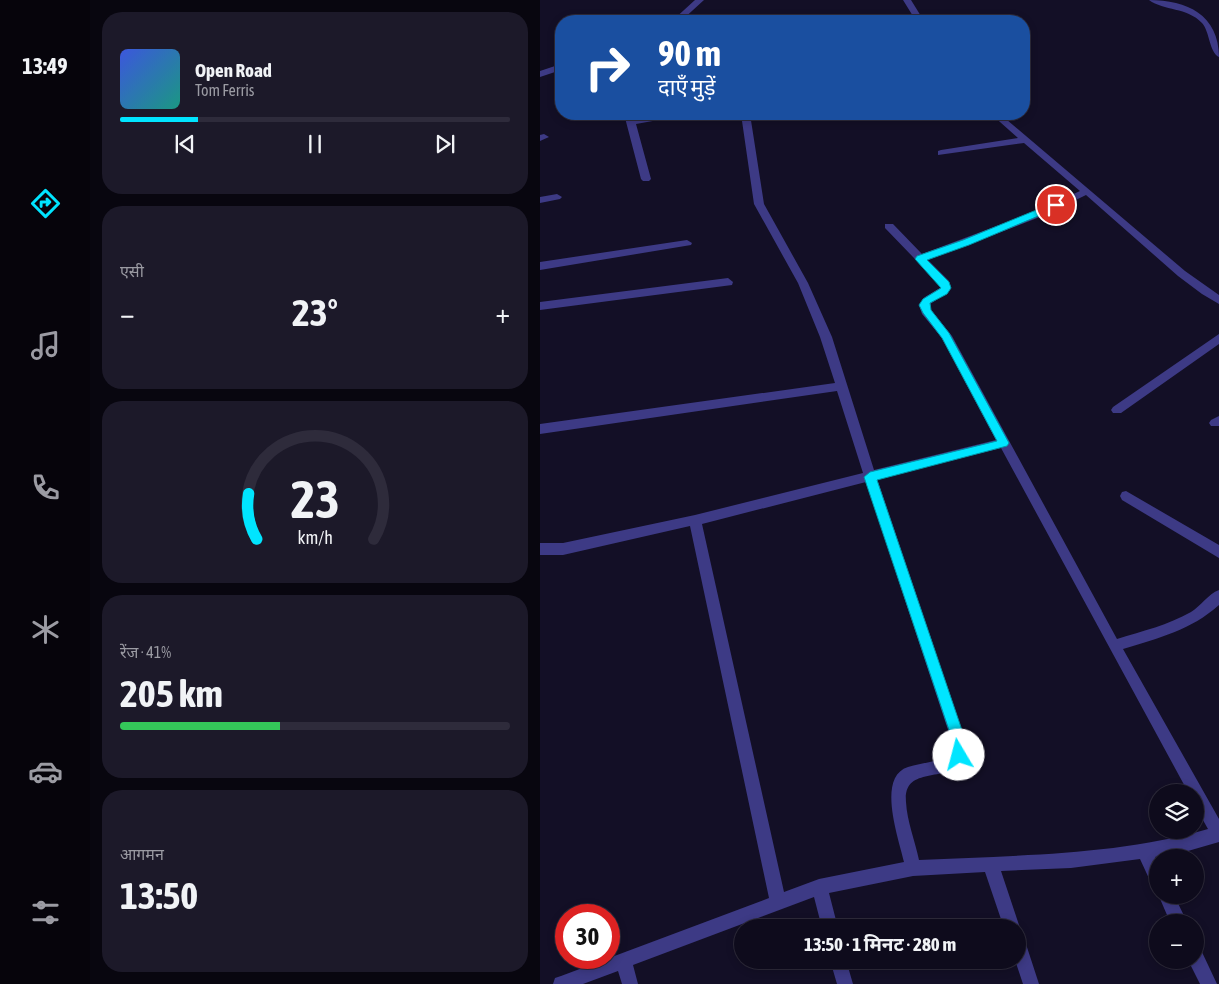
<!DOCTYPE html>
<html lang="hi">
<head>
<meta charset="utf-8">
<style>
  :root { --surface:#0e0b1c; --page:#1c1929; --text:#f1f3f6; --muted:#9b9ba3; --line:#2e2b3b; --accent:#00e5ff }
  body { margin:0; font-family:"Asap Condensed","Noto Sans Devanagari",sans-serif; background:var(--page); color:var(--text); height:100vh; display:flex; flex-direction:column; font-size:19px; white-space:nowrap }
  * { box-sizing:border-box; margin:0 }
  p { font-size:16px; color:var(--muted) }
  .icon { flex:none; width:28px; height:28px; fill:none; stroke:currentColor; stroke-width:2; stroke-linecap:round; stroke-linejoin:round }
  .map { position:relative; flex:1; overflow:hidden }
  .details { display:flex; flex-direction:column; gap:12px; padding:12px; background:#08060f; width:450px }
  .details>* { flex:none }
  .banner { position:absolute; left:15px; top:15px; width:475px; height:105px; border-radius:20px; box-shadow:0 2px 8px #0003,0 0 0 1px var(--line); background:#1a4fa0; color:#fff; overflow:hidden }
  .tools { position:absolute; left:609px; top:784px; display:grid; gap:10px }
  .tools a { display:grid; place-items:center; width:55px; height:55px; border-radius:50%; background:var(--surface); box-shadow:0 2px 8px #0003,0 0 0 1px var(--line); font-size:25px }
  .speed { position:absolute; left:15px; top:904px; display:flex; gap:10px; font-size:25px; font-weight:700; text-align:center }
  .speed>* { display:grid; place-content:center; width:65px; height:65px; border-radius:50%; background:var(--surface); box-shadow:0 2px 8px #0003,0 0 0 1px var(--line); line-height:1 }
  .speed .limit { border:8px solid #d22; background:#fff; color:#111 }
  .pin { position:absolute; display:grid; place-items:center; width:42px; height:42px; color:#fff; margin:-21px; border:2px solid #fff; border-radius:50%; box-shadow:0 1px 5px #0007 }
  .me { position:absolute; width:55px; margin:-28px; rotate:352deg; stroke-linejoin:round; filter:drop-shadow(0 0 4px #0008) }
  .turn { display:flex; align-items:center; gap:18px; height:105px; padding:0 20px; font-size:22px }
  .turn .icon { width:65px; height:65px; stroke-width:2.5 }
  .turn b { display:block; font-size:35px; line-height:42px }
  .big { font-size:38px; font-weight:700; line-height:1.1 }
  .details .card { flex:1; display:flex; flex-direction:column; justify-content:center; gap:8px; min-width:0; padding:0 18px; border-radius:20px; background:var(--page) }
  .details .dial { align-items:center; gap:0 }
  .dial svg { height:130px; overflow:visible; fill:none; stroke:var(--line); stroke-width:7; stroke-linecap:round; text-anchor:middle }
  .dial text { fill:var(--text); stroke:none }
  .song { display:flex; align-items:center; gap:15px }
  .cover { width:60px; height:60px; border-radius:8px; background:linear-gradient(135deg,hsl(230 70% 55%),hsl(170 70% 35%)) }
  .played { height:5px; border-radius:2px; background:linear-gradient(90deg,var(--accent) 20%,var(--line) 20%) }
  .keys { display:flex; justify-content:space-around; direction:ltr }
  .heat { display:flex; justify-content:space-between; align-items:center; font-size:28px; direction:ltr }
  .charge { height:8px; border-radius:4px; background:linear-gradient(90deg,#34c759 41%,var(--line) 0) }
  .trip { position:absolute; left:194px; top:919px; width:292px; height:50px; border-radius:25px; background:var(--surface); box-shadow:0 2px 8px #0003,0 0 0 1px var(--line); font-weight:700; line-height:50px; text-align:center }
  main { display:flex; flex:1; min-height:0 }
  .tab-bar { display:flex; flex-direction:column; width:90px; justify-content:space-around; align-items:center; background:#06040b; color:var(--muted) }
  .tab-bar .icon { width:35px; height:35px }
  .tab-bar .selected { color:var(--accent) }
  .tab-bar b { font-size:22px; color:var(--text) }
  .map>svg:first-child { display:block }
  .lines { fill:none; stroke-linecap:round; stroke-linejoin:round }
  .minor { fill:#3d3a85; fill-rule:evenodd }
  .tertiary { fill:#3d3a85; fill-rule:evenodd }
  .route { fill:#00e5ff; stroke:#0095a6 }
</style>
</head>
<body>
<main>
<nav class="tab-bar">
<b>13:49</b>
<svg class="icon selected" aria-label="directions" viewBox="0 0 24 24"><path d="M12 3l9 9-9 9-9-9zM9 14v-3h6M13 9l2 2-2 2"/></svg>
<svg class="icon" aria-label="music" viewBox="0 0 24 24"><path d="M9 18V5l10-2v13"/><circle cx="6" cy="18" r="3"/><circle cx="16" cy="16" r="3"/></svg>
<svg class="icon" aria-label="phone" viewBox="0 0 24 24"><path d="M5 4h4l2 5-3 2q2 4 5 5l2-3 5 2v4C11 20 4 13 5 4z"/></svg>
<svg class="icon" aria-label="climate" viewBox="0 0 24 24"><path d="M12 3v18M4 7l16 10M4 17L20 7"/></svg>
<svg class="icon" aria-label="car" viewBox="0 0 24 24"><path d="M5 17H2v-5l4-1 3-4h7l3 4 3 1v5h-3M9 17h6M6 11h13"/><circle cx="7" cy="17" r="2"/><circle cx="17" cy="17" r="2"/></svg>
<svg class="icon" aria-label="filters" viewBox="0 0 24 24"><path d="M4 7h16M4 17h16"/><circle cx="9" cy="7" r="2"/><circle cx="15" cy="17" r="2"/></svg>
</nav>
<section class="details">
<div class="card">
<div class="song"><i class="cover"></i><div><b>Open Road</b><p>Tom Ferris</p></div></div>
<div class="played"></div>
<div class="keys"><svg class="icon" aria-label="previous" viewBox="0 0 24 24"><path d="M18 5L8 12l10 7zM5 5v14"/></svg><svg class="icon" aria-label="pause" viewBox="0 0 24 24"><path d="M8 5v14M16 5v14"/></svg><svg class="icon" aria-label="next" viewBox="0 0 24 24"><path d="M6 5l10 7-10 7zM19 5v14"/></svg></div>
</div>
<div class="card"><p>एसी</p>
<div class="heat"><a>−</a><b class="big">23°</b><a>+</a></div>
</div>
<div class="card dial"><svg viewBox="0 0 100 80">
<path d="M14 69A42 42 0 1 1 86 69"/>
<path d="M14 69A42 42 0 0 1 9 41" stroke="#00e5ff"/>
<text x="50" y="56" font-size="32" font-weight="700">23</text>
<text x="50" y="72" font-size="11">km/h</text>
</svg></div>
<div class="card"><p>रेंज · 41%</p><b class="big">205 km</b><div class="charge"></div></div>
<div class="card"><p>आगमन</p><b class="big">13:50</b></div>
</section>
<div class="map">
<svg width="679" height="984" viewBox="0 0 679 984">
  <rect width="100%" height="100%" fill="#130f26"/>
  <g class="lines">
    <!-- minor -->
    <path class="minor" d="M363,0H371L384,21H376Z
      M84,114H93L95,119L122,114H140L135,117L96,124L111,179L109,181H103L101,179Z
      M201,114H210L224,204L268,283L292,337L334,470L456,440L402,338L382,314L379,305L385,297L400,288V285L345,228V224H353L382,254L497,211L540,191L484,143L398,155V151L401,150L478,138L451,114H460L645,271L679,295V304L662,294L638,276L546,195L505,215L388,260L409,281L411,288L407,293L390,304L391,310L412,336L577,639C603,631 628,625 651,612C661,606 668,594 679,590V605C651,630 619,638 583,649L679,819V842L641,853L615,857L618,861V887L612,885L600,859L531,868L461,871L480,928L478,934V928H464L445,872L373,876L289,893L298,928H282L274,897L93,965L98,984H82L78,971L43,984H13L15,978L21,976L229,898L150,526L23,555H0V543H23L155,515L323,473L297,391L0,434V424L295,383L280,337L258,283L214,204ZM461,448L648,792H655V806L668,829C575,856 475,855 379,860C375,841 367,821 366,802C363,762 413,787 426,755L425,739L337,479ZM326,482L411,739V752C401,763 383,762 368,767C336,777 359,839 364,862L279,879L244,892L162,524Z
      M4,134L9,137L0,141V135Z
      M17,194L22,197L20,199L0,203V197Z
      M147,240L152,243L151,245L0,270V262Z
      M188,278L193,282L192,285L0,310V302Z
      M679,334V344L581,413H573L571,410L573,407Z
      M679,416V426H671L669,423L671,420Z
      M586,491L679,545V558L582,500L580,496L582,492Z
      M618,894L634,895L647,922H630Z
      M478,936L484,938L499,984H483L475,960H478Z
      M655,948L661,950L677,984H660L648,960H655Z
      M290,960H306L313,984H297Z"/>
    <!-- tertiary -->
    <path class="tertiary" d="M155,0H164L141,21H132Z
      M609,0C647,0 679,15 679,57C669,52 670,32 662,23C647,7 624,11 609,0Z
      M21,64V70L0,77V71Z"/>
  </g>
  <!-- route -->
  <path class="route" d="M516,202L521,205L520,207L429,245L387,260L409,282L411,288L407,294L390,303L391,310L409,333L469,443L467,446L337,480L425,739L426,755L424,760L419,762L414,760L412,739L324,477L330,472L457,441L402,338L383,313L379,305L383,299L401,288L375,259L377,256L423,240Z"/>
</svg>
<div class="tools">
<a><svg class="icon" aria-label="layers" viewBox="0 0 24 24"><path d="M12 4l9 5-9 5-9-5zM3 14l9 5 9-5"/></svg></a>
<a>+</a>
<a>−</a>
</div>
<div class="speed"><div class="limit">30</div></div>
<div class="pin" style="left:516px;top:205px;background:#d93025"><svg class="icon" aria-label="arrive" viewBox="0 0 24 24"><path d="M6 21V4h12l-3 4 3 4H6"/></svg></div>
<svg class="me" style="left:419px;top:755px" viewBox="-20 -20 40 40"><circle r="19" fill="#fff"/><path d="M0-13L10 11 0 6-10 11z" fill="#00e5ff"/></svg>
<div class="trip">13:50 · 1 मिनट · 280 m</div>
<div class="banner">
<div class="turn"><svg class="icon" aria-label="right" viewBox="0 0 24 24"><path d="M7 20v-9h11M14 6l5 5-5 5"/></svg><div><b>90 m</b>दाएँ मुड़ें</div></div>
</div>
</div>
</main>
</body>
</html>
